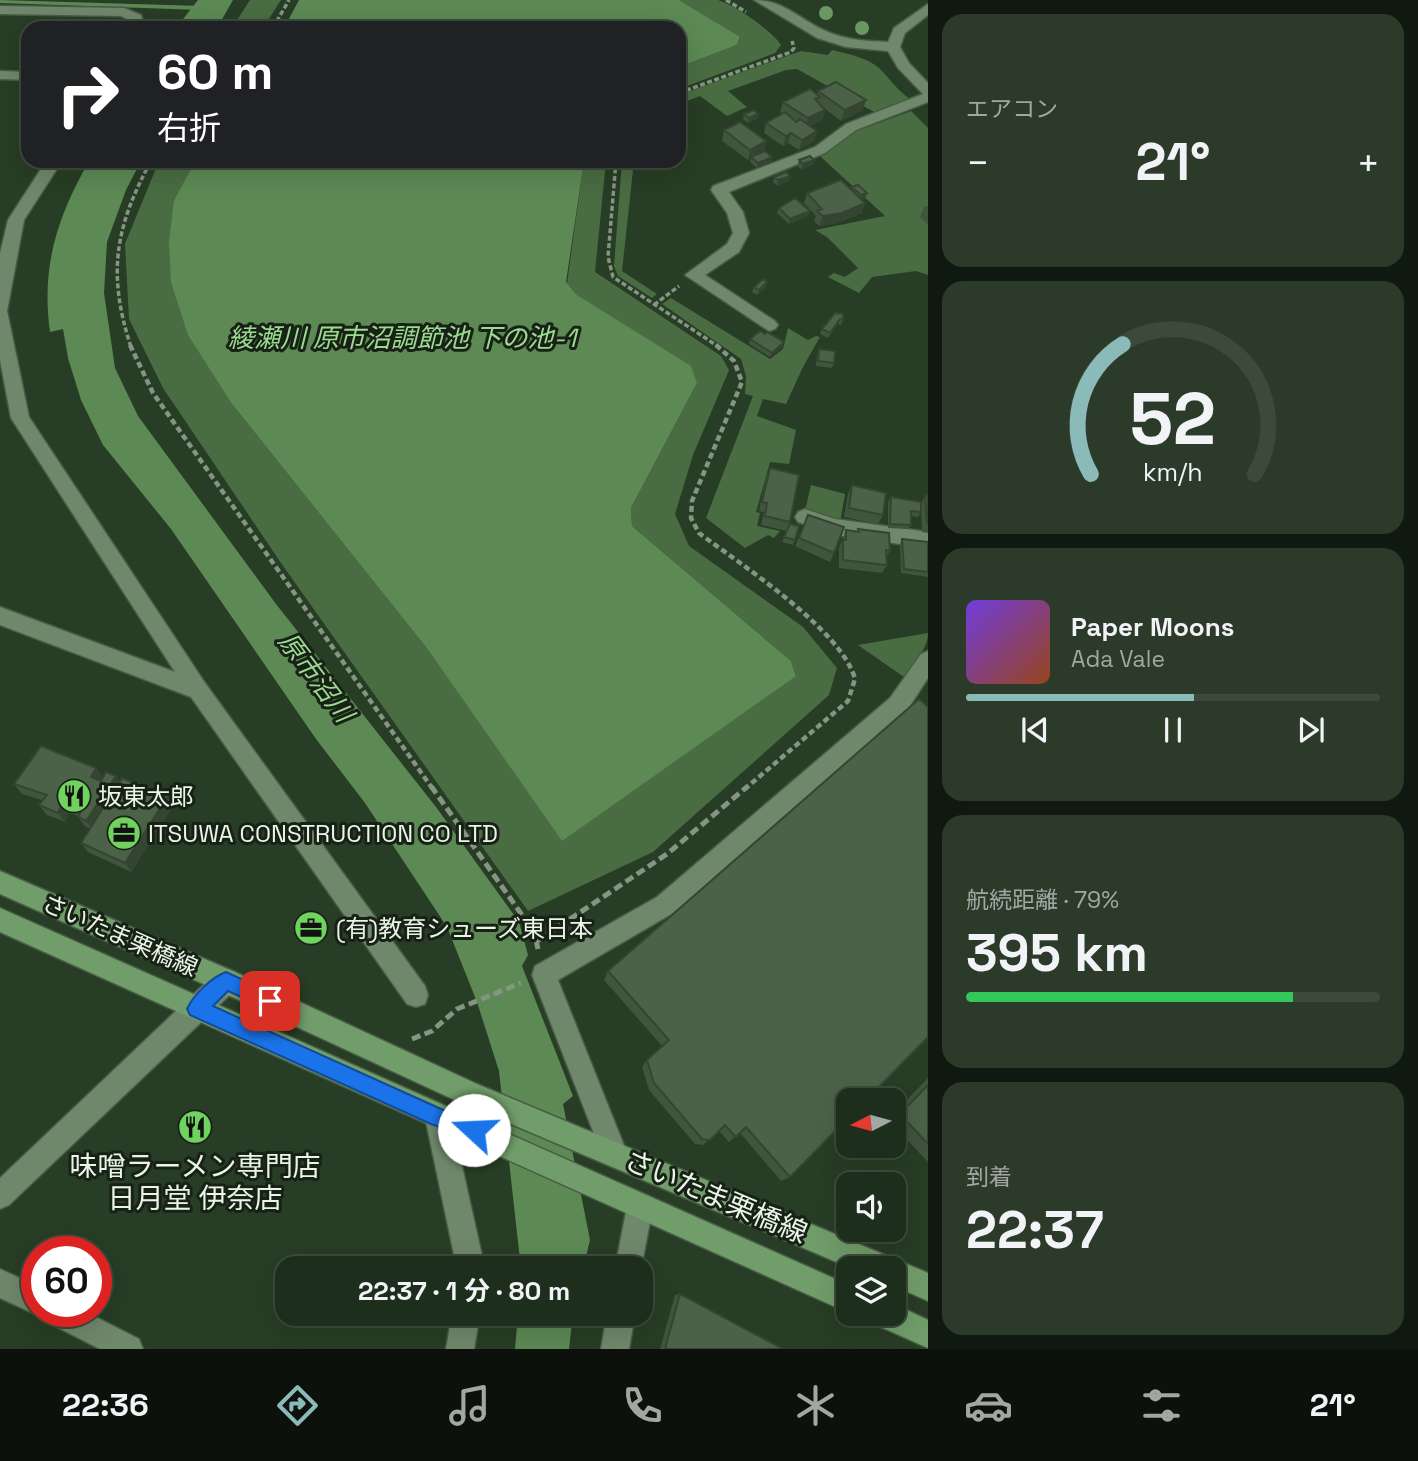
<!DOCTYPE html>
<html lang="ja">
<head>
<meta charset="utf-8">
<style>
  :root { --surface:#1e2e1c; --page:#2b3a29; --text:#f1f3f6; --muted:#a1a8a3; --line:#3c4a3b; --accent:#8bbbb9 }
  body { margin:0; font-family:"Space Grotesk","Noto Sans JP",sans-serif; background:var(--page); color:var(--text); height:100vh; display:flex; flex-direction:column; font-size:26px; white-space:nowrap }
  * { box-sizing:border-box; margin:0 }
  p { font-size:23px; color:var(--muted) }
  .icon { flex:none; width:38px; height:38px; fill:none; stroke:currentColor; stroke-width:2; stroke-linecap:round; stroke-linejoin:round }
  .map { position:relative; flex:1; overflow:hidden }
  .panel { display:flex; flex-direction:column; gap:14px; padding:14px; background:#10190f; width:490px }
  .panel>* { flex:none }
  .banner { position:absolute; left:21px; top:21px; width:665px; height:147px; border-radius:21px; box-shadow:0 7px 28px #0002,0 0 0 2px var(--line); background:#202124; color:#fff; overflow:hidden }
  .needle { width:46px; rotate:264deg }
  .buttons { position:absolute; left:836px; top:1088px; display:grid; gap:14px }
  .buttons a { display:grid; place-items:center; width:70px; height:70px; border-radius:14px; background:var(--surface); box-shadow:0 7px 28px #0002,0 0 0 2px var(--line); font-size:35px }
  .speed { position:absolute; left:21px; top:1236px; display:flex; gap:14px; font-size:35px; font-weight:700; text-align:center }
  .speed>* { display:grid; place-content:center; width:91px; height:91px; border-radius:50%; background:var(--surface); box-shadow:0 7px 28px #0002,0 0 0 2px var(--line); line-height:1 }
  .speed .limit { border:10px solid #d22; background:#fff; color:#111 }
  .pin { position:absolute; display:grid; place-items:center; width:60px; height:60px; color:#fff; margin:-30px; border-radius:14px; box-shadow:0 4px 10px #0006 }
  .me { position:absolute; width:77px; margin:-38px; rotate:290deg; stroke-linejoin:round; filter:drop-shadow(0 0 5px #0008) }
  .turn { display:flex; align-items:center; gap:24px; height:147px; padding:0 21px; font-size:32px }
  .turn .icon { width:91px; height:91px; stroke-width:2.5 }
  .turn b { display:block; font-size:49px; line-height:60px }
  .big { font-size:52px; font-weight:700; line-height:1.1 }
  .panel .card { flex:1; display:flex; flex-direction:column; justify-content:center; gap:10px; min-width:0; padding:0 24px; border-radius:21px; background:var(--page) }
  .panel .dial { align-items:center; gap:0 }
  .dial svg { height:182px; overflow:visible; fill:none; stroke:var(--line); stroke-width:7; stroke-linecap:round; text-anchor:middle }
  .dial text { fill:var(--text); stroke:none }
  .song { display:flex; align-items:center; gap:21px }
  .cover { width:84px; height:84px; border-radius:10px; background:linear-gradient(135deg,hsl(260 70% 55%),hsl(20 70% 35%)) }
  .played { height:7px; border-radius:4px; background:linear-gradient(90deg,var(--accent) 55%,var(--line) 55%) }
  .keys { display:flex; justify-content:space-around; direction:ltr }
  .heat { display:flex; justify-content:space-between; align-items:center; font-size:38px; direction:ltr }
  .charge { height:10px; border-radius:5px; background:linear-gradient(90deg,#34c759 79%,var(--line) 0) }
  .trip { position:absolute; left:275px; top:1256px; width:378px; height:70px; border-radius:21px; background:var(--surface); box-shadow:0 7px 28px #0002,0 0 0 2px var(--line); font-weight:700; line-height:70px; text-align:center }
  .dock { display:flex; height:112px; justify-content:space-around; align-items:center; background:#0c120b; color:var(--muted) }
  .dock .icon { width:49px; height:49px }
  .dock .selected { color:var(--accent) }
  .dock b { font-size:32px; color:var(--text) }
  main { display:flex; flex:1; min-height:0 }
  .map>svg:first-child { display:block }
  .green { fill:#496c42 }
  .water { fill:#5c8954 }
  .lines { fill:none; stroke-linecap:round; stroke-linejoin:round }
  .stream { fill:#5c8954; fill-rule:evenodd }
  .minor-casing { stroke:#485b45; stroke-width:3 }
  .major-casing { stroke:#485b45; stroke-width:3 }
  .path-far2 { stroke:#849581; stroke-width:3.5; stroke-dasharray:5 2.5; stroke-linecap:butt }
  .path-far1 { stroke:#849581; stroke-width:4.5; stroke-dasharray:6 3.5; stroke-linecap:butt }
  .path { stroke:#849581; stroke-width:5; stroke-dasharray:9 4.5; stroke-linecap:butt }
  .minor { fill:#6f876b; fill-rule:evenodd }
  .major { fill:#719d6a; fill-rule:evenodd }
  .tree { fill:#6a9762 }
  .wall { fill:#41543e }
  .shaded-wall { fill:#354532 }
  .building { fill:#4c6248; stroke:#354532; stroke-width:2 }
  .route { fill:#1a73e8; stroke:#114b97; stroke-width:2 }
  .labels { text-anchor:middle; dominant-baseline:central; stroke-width:6; stroke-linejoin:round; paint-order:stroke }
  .poi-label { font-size:24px; fill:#e9f6e6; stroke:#182116; text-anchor:start }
  .street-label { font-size:24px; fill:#e9f6e6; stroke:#182116 }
  .water-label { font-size:26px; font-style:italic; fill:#9bdb90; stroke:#182116 }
  .near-poi-label { font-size:28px; fill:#e9f6e6; stroke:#182116 }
  .near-street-label { font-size:28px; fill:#e9f6e6; stroke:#182116 }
</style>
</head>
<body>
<main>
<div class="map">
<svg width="928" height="1349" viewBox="0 0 928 1349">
  <rect width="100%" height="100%" fill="#283d25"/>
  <!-- green -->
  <path class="green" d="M250,0H281L263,28H232Z
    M679,0C691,0 707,0 718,0C735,5 772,31 781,45L775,53L679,89V67L737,45L740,38Z
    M832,50C848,54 866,57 879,68C890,79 897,90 910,99L874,112L797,69L786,70L728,91L747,107L727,116L700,96L679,104V95L801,51L828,55Z
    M911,111L928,128V275L916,271L872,277L859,293L828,277L834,273L845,277L858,268L827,237L815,230L885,216L820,156L854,132Z
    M159,161H195L174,200L232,404L429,651L796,676L791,661L632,526L631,508L697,383L577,295L567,283L584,161H606L595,272L721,356L729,370L693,455L675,514L689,546L803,627L837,668L829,695L653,852L528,911L281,563L163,388L129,319L125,244Z
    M622,161H634L622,271L657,294L652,298L618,276L614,266Z
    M671,298L770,359L783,349L788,328L808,340L816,336L820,337L803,367L786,404L763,399L757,416L796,430L789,464L770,462L756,512L760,513L757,526L780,531L774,538L768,535L745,548L706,518L753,396L745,394L746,376L741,359L662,304Z
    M811,485L845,494L840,522L805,511Z
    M928,633C928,649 913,664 904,677L858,645Z"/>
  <!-- water -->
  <path class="water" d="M198,0H233L217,28H176Z
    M299,0H679L740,37L737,45L679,67V28H284Z
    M89,161H141L126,190L107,242L104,293L115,368L138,416L276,604L436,807L519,922L528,955L522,966L573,1096L563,1104L590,1240L583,1269H521L499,1071L477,1002L447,927L365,803L316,739L171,529L103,445L81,400L68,358L63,329L50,332C41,266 57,218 89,161Z
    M195,161H584L566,282L577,295L691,366L697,383L631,508L632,526L791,661L796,676L562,841L429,651L232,404L188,335L171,282L169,242L174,200Z
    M518,1314H573L569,1349H515Z"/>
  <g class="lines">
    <!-- stream -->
    <path class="stream" d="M0,0L201,6L204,8L201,10L0,3Z"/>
    <!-- minor casing -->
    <g class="minor-casing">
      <path id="minor" d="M754,0C785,0 801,21 828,32C847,40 867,41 888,42L894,28L928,4V15L905,33L900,47L909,63L928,83V102L856,130L825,153L729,192L743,212L749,233L739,252L705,275L775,321L778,325L775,329L769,331L685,275L727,244L733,233L727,213L711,190L713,186L815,147L846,124L923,94L898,68L888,51L846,47L817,38Z
        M0,6L124,8L141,15L145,28H131L129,20L121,16L0,14Z
        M0,71L28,72V80L0,79Z
        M46,161H62L24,220L7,311L29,417L205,683L425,986L428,995L425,1004L416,1007L407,1004L191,697L0,625V607L175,672L11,418L0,360V253L8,220Z
        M805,509L835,519L928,532V548L835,535L798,522L795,517L798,512Z
        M928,651V678L906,712L673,913L558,980L627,1153L623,1162L614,1166L605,1162L532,975L535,966L657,897L890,698L921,654Z
        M226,969L235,972L238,981L235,990L9,1205L0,1209V1178L217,972Z
        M438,1104L447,1108L451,1117L485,1269H457L425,1117L429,1108Z
        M640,1193L649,1197L653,1206L640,1274V1269H615L627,1206L631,1197Z
        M0,1269L37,1286V1311H84L139,1339L143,1349H100L45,1321L42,1313L37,1315L0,1298Z
        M452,1314H480L474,1349H446Z
        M607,1314H635L629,1349H601Z"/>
    </g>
    <!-- major casing -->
    <g class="major-casing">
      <path id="major" d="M0,871L235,972L477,1084L928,1273V1301L894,1286V1269H853L459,1102L217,990L0,894Z
        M0,908L849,1285V1313L0,932Z
        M894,1304L928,1320V1348L874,1324L870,1314H894Z"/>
    </g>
    <!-- path-far2 -->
    <path class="path-far2" d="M726,0L746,12
      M273,28L289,0
      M679,93L791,52L794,48L792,41
      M616,161L608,257L613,277L719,347
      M654,305L679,286
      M131,347C107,274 115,227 151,161"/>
    <!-- path-far1 -->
    <path class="path-far1" d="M130,345L153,393L432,788
      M716,345L734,361L742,382L692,501L691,518L699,533C740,564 842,630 855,679L848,701L746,788"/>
    <!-- path -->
    <path class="path" d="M431,786L534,932L538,949
      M536,942L667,854L748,786
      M412,1039L432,1031L457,1009L521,983"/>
    <!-- minor -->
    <use href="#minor" class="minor"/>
    <!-- major -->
    <use href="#major" class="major"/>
  </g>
  <!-- trees -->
  <g class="tree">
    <circle cx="826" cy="13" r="7"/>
    <circle cx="862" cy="28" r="7"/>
  </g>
  <!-- wall -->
  <path class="wall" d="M818,91L863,110L841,121L821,106L825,110L822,120L810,126L814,141L799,150L788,143L783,146L764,133L766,123L782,114L780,112L783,102L817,95Z
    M744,114H758L757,119L748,123L743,119Z
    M724,130L766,141L764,151L772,157L771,162L757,168L750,162L751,158L748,160L722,141Z
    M799,160H814L812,165L801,169L797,166Z
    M790,176L788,181L777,186L773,182L774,177Z
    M852,187L867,193L865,198L862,200V213L838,223L819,226L814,221L816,216L804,203L807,193L852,190Z
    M928,206V225L920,217L924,207Z
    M779,208L810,211L808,216L789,224L777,213Z
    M754,287H766L757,295L752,292Z
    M835,313L843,320L841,325L838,324L828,338L820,334L822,329Z
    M750,339L782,347L770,357L749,344Z
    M819,349L834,363L832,368L816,366L817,354Z
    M770,468L790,522L787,531L761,525L764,512L759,511L766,477Z
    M852,485L883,515L878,524L844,517L848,494Z
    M925,495L928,496V533L922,532L921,512L918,517L911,516V525L908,529L888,528V502L891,497L921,504Z
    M808,515L834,553L830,562L795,546Z
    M790,524L795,540L793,545L782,542Z
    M858,529L890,551L886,557L887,565L882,573L839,568V548L846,530L857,531Z
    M902,539L928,542V577L901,573L900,544Z
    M96,768L102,778L116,776L119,782L173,806L131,872L88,852L81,843L90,829L85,826L78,817V816L69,813L65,822L47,815L39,805L42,800L22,794L14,784Z
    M608,971L790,1177L781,1181L740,1133L729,1142L719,1131L703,1145L695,1144L649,1090L642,1067L647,1060L662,1046L604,980Z
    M928,1078V1162L894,1126V1113Z
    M680,1294L783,1349H660L675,1295Z"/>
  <!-- shaded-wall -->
  <path class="shaded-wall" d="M866,100L863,110L841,121L845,110Z
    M825,110L822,120L805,128L808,118Z
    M758,114L757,119L748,123L749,118Z
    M817,131L814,141L799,150L802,140Z
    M791,133L788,143L783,146L786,136Z
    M766,141L764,152L751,157V158L748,160L750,150Z
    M772,157L771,162L757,168L758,163Z
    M814,160L812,165L801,169L803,164Z
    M790,176L788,181L777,186L778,180Z
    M867,193L865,198L859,201L861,195Z
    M865,203L862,213L838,223L819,226L823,216Z
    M810,211L808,216L789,224L790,219Z
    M767,282L766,287L757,295L759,290Z
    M840,319L838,324L828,338L830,333Z
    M784,342L782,347L770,357L772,353Z
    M96,768L103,778L98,787L91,777Z
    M116,776L122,786L93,830L86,821Z
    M168,796L173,806L131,872L125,863Z
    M62,804L69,813L65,822L58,813Z"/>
  <!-- building -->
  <path class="building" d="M836,82L866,100L845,110L818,91Z
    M810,89L820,97L815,99L825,110L808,118L783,102Z
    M754,110L758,114L749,118L744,114Z
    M785,112L796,122L800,119L817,131L802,140L791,133L786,136L766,123Z
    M740,122L766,141L750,150L724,130Z
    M765,151L772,157L758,163L751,157Z
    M810,156L814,160L803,164L799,160Z
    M786,172L790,176L778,180L774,177Z
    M841,180L865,203L842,213L823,216L817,211L822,209L807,193Z
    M858,185L867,193L861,195L852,187Z
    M795,198L810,211L790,219L779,208Z
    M763,279L767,282L759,290L754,287Z
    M835,313L843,314V320L840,319L830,333L822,329Z
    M760,331L765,334L767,332L784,342L772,353L750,339Z
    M819,349L835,351L834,363L818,361Z
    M770,468L799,475L790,522L765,516L767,503L762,502Z
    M852,485L886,493L883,515L849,508Z
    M925,495L928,496V523H927Z
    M891,497L921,502V512L911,511V525L890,524Z
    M808,515L844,527L834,553L799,538Z
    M790,524L799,526L795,540L784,537Z
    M858,529L889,533L890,551L886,550L887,565L843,560V540H846V530L859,532Z
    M902,539L928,542V572L904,569Z
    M919,699L928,707V1037L865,1101H849V1117L790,1177L746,1127L736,1137L725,1125L710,1140L702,1139L654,1083L647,1060L669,1040L608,971Z
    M41,746L96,768L91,777L101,781L106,772L116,776L86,821L78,817L82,809L62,804L58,813L39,805L47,795L14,784Z
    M122,778L168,796L125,863L81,843Z
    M928,1085V1144L900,1114Z
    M680,1294L783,1349H665Z"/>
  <!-- route -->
  <path class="route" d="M226,972L276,995L279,1001L276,1008L270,1010L228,991L213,1006L441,1109L481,1123L484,1130L481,1137L474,1140L431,1124L190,1015L187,1009C193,995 212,977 226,972Z"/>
  <!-- icons -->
  <defs>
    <g id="restaurant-disc" transform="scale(1.75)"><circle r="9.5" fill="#70d35f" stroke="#182116"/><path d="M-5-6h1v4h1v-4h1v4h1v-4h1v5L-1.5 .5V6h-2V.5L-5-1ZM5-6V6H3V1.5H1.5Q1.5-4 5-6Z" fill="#111"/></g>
    <g id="office-disc" transform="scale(1.75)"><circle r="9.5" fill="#70d35f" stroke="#182116"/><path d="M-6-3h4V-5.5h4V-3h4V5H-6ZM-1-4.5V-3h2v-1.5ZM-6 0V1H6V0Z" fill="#111"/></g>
  </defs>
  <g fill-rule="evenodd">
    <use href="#restaurant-disc" x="74" y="796"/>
    <use href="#office-disc" x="124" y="833"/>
    <use href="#office-disc" x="311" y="928"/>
    <use href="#restaurant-disc" x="195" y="1127"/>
  </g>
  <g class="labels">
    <!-- poi labels -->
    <g class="poi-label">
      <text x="98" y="796">坂東太郎</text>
      <text x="148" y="833">ITSUWA CONSTRUCTION CO LTD</text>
      <text x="336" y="928">(有)教育シューズ東日本</text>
    </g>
    <!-- street labels -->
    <g class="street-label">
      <text transform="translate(120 935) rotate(24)">さいたま栗橋線</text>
    </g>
    <!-- water labels -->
    <g class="water-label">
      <text x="402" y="338">綾瀬川 原市沼調節池 下の池-1</text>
      <text transform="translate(316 677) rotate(53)">原市沼川</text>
    </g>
    <!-- near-poi labels -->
    <g class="near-poi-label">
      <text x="195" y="1166">味噌ラーメン専門店<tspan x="195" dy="32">日月堂 伊奈店</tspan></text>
    </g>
    <!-- near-street labels -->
    <g class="near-street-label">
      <text transform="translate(716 1196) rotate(23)">さいたま栗橋線</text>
    </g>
  </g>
</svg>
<div class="buttons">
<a><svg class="needle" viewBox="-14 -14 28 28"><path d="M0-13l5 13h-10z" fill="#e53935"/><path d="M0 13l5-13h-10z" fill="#a1a8a3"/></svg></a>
<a><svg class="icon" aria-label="sound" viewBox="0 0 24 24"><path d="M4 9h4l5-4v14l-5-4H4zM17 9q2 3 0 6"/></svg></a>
<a><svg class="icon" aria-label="layers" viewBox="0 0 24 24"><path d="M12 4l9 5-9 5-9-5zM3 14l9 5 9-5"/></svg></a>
</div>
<div class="speed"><div class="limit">60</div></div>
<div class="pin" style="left:270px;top:1001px;background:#d93025"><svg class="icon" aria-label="arrive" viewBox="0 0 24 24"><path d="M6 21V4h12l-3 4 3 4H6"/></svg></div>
<svg class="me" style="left:474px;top:1130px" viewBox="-20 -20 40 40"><circle r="19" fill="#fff"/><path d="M0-13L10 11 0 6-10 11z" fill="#1a73e8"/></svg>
<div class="trip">22:37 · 1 分 · 80 m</div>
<div class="banner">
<div class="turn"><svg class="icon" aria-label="right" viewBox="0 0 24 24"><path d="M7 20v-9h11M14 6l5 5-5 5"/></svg><div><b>60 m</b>右折</div></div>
</div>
</div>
<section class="panel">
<div class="card"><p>エアコン</p>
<div class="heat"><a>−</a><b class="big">21°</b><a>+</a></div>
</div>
<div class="card dial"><svg viewBox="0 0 100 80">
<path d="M14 69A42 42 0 1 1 86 69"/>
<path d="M14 69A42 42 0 0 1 28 12" stroke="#8bbbb9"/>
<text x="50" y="56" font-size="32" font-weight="700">52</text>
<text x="50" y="72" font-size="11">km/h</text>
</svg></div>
<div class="card">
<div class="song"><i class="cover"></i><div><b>Paper Moons</b><p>Ada Vale</p></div></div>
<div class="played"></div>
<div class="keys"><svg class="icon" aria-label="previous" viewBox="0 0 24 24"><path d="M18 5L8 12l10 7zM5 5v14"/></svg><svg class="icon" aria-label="pause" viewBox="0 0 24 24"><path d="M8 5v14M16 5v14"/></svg><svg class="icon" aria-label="next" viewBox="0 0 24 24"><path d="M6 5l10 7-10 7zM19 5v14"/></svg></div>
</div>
<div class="card"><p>航続距離 · 79%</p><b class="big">395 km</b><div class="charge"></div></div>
<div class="card"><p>到着</p><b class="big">22:37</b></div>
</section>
</main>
<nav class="dock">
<b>22:36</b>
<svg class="icon selected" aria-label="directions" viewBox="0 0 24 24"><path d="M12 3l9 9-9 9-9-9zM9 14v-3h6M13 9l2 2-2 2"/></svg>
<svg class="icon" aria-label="music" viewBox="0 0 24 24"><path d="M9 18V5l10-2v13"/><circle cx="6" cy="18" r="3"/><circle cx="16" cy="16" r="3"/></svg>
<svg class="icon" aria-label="phone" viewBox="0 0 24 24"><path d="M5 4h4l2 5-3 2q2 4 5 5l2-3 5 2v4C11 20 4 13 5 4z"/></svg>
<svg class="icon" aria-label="climate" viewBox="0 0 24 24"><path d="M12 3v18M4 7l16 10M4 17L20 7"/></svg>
<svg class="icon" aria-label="car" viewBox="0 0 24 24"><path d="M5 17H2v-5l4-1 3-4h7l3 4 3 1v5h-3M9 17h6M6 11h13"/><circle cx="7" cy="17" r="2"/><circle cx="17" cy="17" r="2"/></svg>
<svg class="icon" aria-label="filters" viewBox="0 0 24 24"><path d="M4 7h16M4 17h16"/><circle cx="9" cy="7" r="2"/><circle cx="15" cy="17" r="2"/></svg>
<b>21°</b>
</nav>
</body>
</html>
